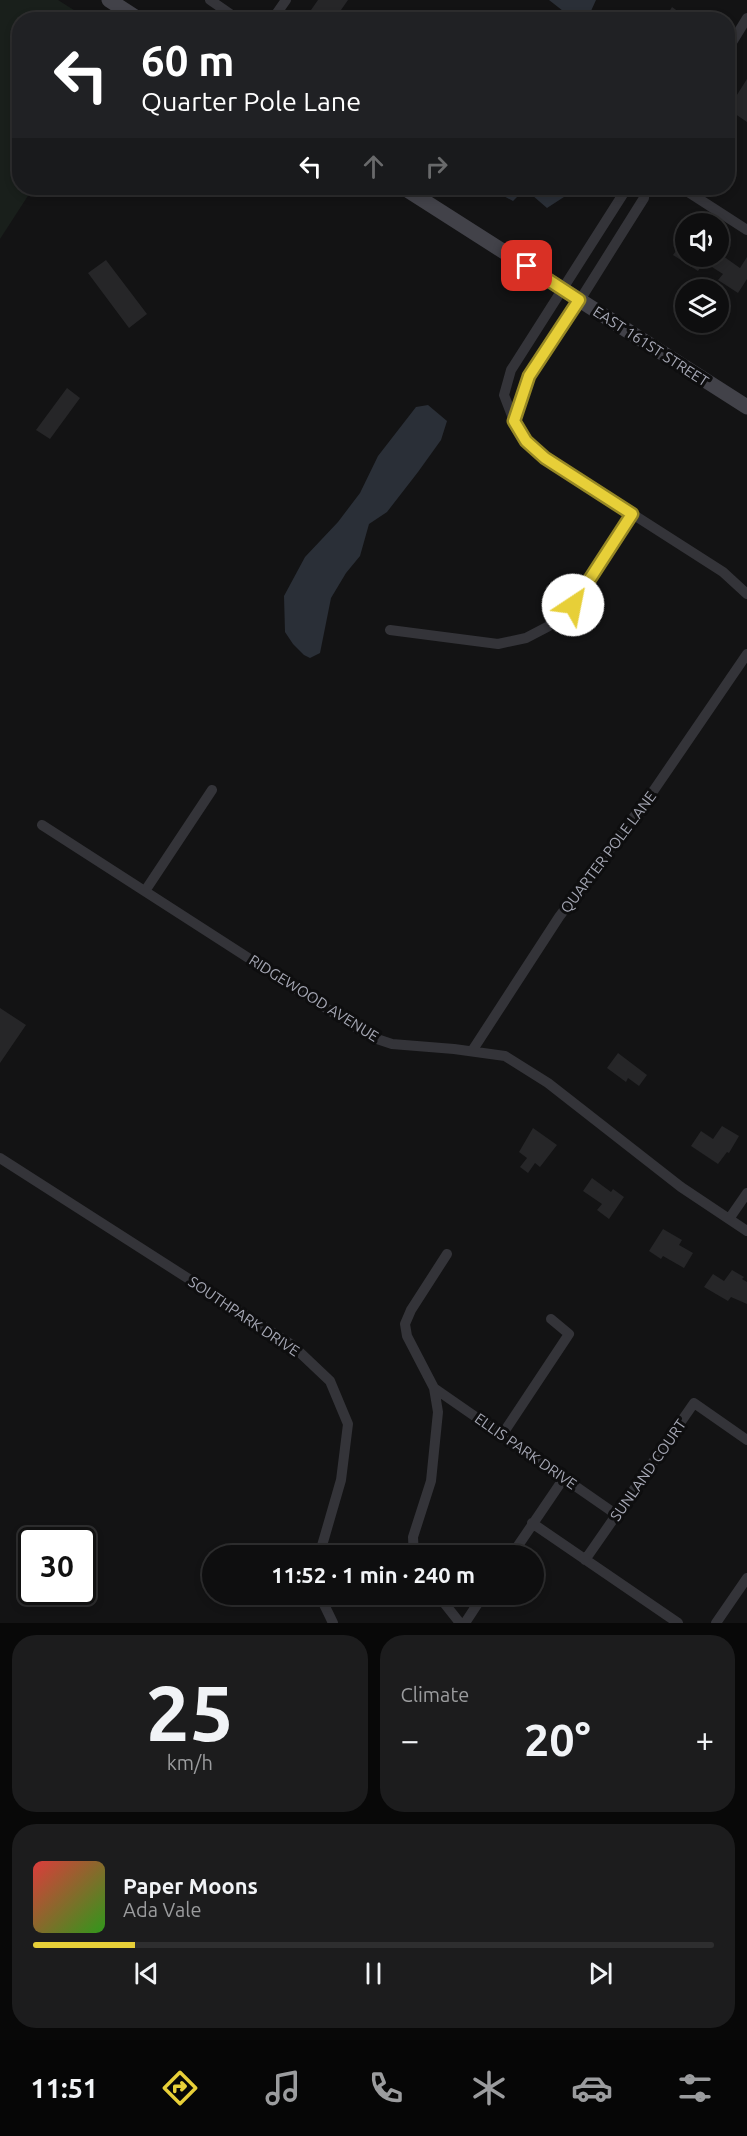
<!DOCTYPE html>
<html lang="en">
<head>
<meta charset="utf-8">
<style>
  :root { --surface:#0e0e0f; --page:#1c1c1d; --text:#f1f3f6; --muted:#9b9c9e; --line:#2e2e2f; --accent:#e7cf38 }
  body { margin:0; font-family:Ubuntu,sans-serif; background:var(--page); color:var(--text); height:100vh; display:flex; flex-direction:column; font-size:22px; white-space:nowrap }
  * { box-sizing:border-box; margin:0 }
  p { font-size:20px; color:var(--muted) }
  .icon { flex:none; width:33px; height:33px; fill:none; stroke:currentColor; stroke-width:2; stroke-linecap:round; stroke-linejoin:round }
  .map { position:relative; height:1623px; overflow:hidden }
  .panel { display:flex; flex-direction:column; gap:12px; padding:12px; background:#080808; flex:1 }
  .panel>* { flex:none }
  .banner { position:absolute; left:12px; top:12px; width:723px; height:183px; border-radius:24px; box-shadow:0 3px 9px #0003,0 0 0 2px var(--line); background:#202124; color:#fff; overflow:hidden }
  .tools { position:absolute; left:675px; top:213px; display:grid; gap:12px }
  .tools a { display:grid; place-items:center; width:54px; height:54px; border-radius:50%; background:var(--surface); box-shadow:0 3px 9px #0003,0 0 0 2px var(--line); font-size:30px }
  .speed { position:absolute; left:18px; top:1527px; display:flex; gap:12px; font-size:30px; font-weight:700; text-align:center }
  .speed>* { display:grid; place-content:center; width:78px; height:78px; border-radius:50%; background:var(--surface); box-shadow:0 3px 9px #0003,0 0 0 2px var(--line); line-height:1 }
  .speed .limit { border:3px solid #111; border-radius:9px; background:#fff; color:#111 }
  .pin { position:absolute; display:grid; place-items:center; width:51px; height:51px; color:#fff; margin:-26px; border-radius:12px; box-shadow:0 3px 9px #0006 }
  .me { position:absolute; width:66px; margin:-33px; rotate:34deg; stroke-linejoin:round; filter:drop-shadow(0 0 4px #0008) }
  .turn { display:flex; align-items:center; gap:21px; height:126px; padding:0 30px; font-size:27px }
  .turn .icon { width:78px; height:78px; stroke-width:2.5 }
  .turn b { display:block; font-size:42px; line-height:51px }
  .lanes { display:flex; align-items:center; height:57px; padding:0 30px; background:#0003; justify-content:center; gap:30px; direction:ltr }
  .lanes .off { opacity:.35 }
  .big { font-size:45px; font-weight:700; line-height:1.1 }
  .panel .tile { flex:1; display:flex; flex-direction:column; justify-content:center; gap:9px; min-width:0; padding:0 21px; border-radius:24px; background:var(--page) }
  .panel .dial { align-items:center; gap:0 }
  .dial b { font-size:78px; line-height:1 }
  .song { display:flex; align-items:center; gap:18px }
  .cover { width:72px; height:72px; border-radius:9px; background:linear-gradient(135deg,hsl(0 70% 55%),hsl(110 70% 35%)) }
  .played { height:6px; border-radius:3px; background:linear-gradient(90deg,var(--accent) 15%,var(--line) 15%) }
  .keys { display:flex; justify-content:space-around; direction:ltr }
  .heat { display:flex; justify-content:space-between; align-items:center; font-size:33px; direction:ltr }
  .panel .tiles { flex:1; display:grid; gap:12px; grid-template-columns:1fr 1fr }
  .tile:last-child { grid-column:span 2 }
  .trip { position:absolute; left:202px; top:1545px; width:342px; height:60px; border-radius:30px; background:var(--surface); box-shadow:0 3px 9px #0003,0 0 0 2px var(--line); font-weight:700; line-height:60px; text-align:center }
  .tabs { display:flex; height:96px; justify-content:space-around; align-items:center; background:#060606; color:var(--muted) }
  .tabs .icon { width:42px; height:42px }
  .tabs .current { color:var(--accent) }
  .tabs b { font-size:27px; color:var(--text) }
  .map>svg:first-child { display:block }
  .green { fill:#191f1b }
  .water { fill:#2a2f37 }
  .building { fill:#262628 }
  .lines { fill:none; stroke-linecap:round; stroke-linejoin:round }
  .street { stroke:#343439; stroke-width:10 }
  .secondary { stroke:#424249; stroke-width:15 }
  .route-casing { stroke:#968724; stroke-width:15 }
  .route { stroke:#e7cf38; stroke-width:10 }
  .labels { text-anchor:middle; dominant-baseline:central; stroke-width:6; stroke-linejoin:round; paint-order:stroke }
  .street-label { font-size:15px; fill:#a5a7b4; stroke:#0e0e0f }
</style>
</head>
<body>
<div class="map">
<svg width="747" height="1623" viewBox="0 0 747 1623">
  <rect width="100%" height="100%" fill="#131314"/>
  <!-- green -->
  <path class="green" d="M0,0H58L88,19L20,20V188H33L0,239Z"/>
  <!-- water -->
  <path class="water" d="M549,0H596L591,11L572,18Z
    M489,188H562L567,195L547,208L525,189L513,201Z
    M428,405L447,421L441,440L418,472L387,512L369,524L360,556L346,573L331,598L320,653L310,658L304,655L293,644L285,632L284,596L305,557L338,522L360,493L378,456L416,407Z"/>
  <!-- building -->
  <path class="building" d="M318,0H348L334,20H304Z
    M672,7L690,20H664Z
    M747,79V122L728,109Z
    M686,237V256H723L740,268L747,257V279L738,293L718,280L723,274L704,262L698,271L673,255Z
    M106,260L147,314L129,328L88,273Z
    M67,388L80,398L50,439L36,430Z
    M0,1008L26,1025L0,1063Z
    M618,1053L647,1075L639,1086L628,1078L626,1082L607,1068Z
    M722,1126L739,1136L729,1153L727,1152L718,1164L691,1146L701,1131L713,1139Z
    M533,1128L557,1145L540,1167L535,1163L528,1173L520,1167L527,1158L519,1152Z
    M592,1178L611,1192L613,1189L624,1197L609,1219L597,1210L602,1204L583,1191Z
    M663,1229L682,1240L679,1245L693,1253L684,1268L663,1256L661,1259L649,1251Z
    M732,1270L744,1277L742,1279L747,1282V1304L731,1297L728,1301L704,1287L713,1274L724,1281Z"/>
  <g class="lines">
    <!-- street -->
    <path class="street" d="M210,0L239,20
      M272,20L286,0
      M728,49L747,18
      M631,188L625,191L511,370L504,395L514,421L526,441L545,458L723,572L747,594
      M682,188L747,230
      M514,421L529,376L580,300L644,198L645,188
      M390,630L498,644L526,638L549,626L573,605L632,514
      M42,825L371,1037L392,1044L454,1049L505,1056L548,1083L681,1187L747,1231
      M145,891L212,790
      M472,1051L559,917L654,790L747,654
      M0,1158L292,1345L330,1381L348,1424L341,1480L319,1556
      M729,1219L747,1193
      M434,1388L617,1515
      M502,1435L569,1334L551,1319
      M532,1523L678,1623
      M414,1556L413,1537L431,1481L438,1412L434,1388L407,1336L405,1324L411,1310L447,1254
      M511,1556L564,1478
      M585,1560L694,1403L747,1440
      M319,1594L333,1623
      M437,1594L460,1623
      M465,1623L484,1594
      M716,1623L747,1578"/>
    <!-- secondary -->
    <path class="secondary" d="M109,0L140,20
      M404,188L747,407"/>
  </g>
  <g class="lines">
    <!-- route casing -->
    <g class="route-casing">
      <path id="route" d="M527,266L579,300L529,376L514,421L526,441L545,458L632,514L573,605"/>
    </g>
    <!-- route -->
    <use href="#route" class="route"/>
  </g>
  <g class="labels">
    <!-- street labels -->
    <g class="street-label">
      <text transform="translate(651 346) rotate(33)">EAST 161ST STREET</text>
      <text transform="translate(608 852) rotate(-53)">QUARTER POLE LANE</text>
      <text transform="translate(314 998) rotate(32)">RIDGEWOOD AVENUE</text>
      <text transform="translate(244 1316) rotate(34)">SOUTHPARK DRIVE</text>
      <text transform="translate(526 1451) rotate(35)">ELLIS PARK DRIVE</text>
      <text transform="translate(648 1470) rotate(-55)">SUNLAND COURT</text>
    </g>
  </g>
</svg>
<div class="tools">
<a><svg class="icon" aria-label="sound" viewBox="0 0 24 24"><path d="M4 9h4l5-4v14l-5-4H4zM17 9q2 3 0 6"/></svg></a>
<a><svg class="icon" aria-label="layers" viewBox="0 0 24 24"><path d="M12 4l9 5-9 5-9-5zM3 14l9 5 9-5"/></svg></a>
</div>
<div class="speed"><div class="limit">30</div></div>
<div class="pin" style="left:527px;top:266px;background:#d93025"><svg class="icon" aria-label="arrive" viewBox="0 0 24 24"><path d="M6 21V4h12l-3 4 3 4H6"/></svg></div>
<svg class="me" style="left:573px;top:605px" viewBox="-20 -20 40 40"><circle r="19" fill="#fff"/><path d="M0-13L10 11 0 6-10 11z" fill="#e7cf38"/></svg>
<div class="trip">11:52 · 1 min · 240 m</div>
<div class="banner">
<div class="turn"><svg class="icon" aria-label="left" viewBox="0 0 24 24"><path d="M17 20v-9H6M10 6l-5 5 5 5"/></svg><div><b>60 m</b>Quarter Pole Lane</div></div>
<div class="lanes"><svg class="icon" aria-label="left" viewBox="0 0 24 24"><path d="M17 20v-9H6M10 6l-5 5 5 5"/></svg><svg class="icon off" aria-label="ahead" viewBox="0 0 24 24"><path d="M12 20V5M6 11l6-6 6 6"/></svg><svg class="icon off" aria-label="right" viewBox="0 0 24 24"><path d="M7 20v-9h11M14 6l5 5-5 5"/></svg></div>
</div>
</div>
<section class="panel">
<div class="tiles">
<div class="tile dial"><b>25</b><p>km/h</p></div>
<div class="tile"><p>Climate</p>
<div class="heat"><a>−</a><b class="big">20°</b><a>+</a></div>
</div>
<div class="tile">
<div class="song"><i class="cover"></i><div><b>Paper Moons</b><p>Ada Vale</p></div></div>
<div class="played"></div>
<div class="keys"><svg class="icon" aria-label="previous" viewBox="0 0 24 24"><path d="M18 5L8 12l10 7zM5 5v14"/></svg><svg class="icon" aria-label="pause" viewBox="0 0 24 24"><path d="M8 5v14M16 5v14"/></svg><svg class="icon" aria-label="next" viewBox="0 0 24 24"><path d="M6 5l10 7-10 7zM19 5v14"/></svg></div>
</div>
</div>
</section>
<nav class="tabs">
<b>11:51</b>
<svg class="icon current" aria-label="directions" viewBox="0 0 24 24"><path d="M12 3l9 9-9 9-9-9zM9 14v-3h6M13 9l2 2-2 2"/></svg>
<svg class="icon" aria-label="music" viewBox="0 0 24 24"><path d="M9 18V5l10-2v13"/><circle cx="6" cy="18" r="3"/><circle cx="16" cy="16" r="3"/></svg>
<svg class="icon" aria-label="phone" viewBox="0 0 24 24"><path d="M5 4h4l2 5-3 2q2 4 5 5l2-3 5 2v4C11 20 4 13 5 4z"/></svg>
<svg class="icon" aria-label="climate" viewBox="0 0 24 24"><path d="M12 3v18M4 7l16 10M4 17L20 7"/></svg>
<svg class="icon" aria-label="car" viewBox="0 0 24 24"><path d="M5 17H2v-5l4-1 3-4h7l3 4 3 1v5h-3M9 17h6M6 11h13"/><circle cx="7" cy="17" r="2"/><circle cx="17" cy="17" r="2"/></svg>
<svg class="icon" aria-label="filters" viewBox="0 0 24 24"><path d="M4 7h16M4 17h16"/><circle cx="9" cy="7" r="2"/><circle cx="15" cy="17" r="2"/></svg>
</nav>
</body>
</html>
